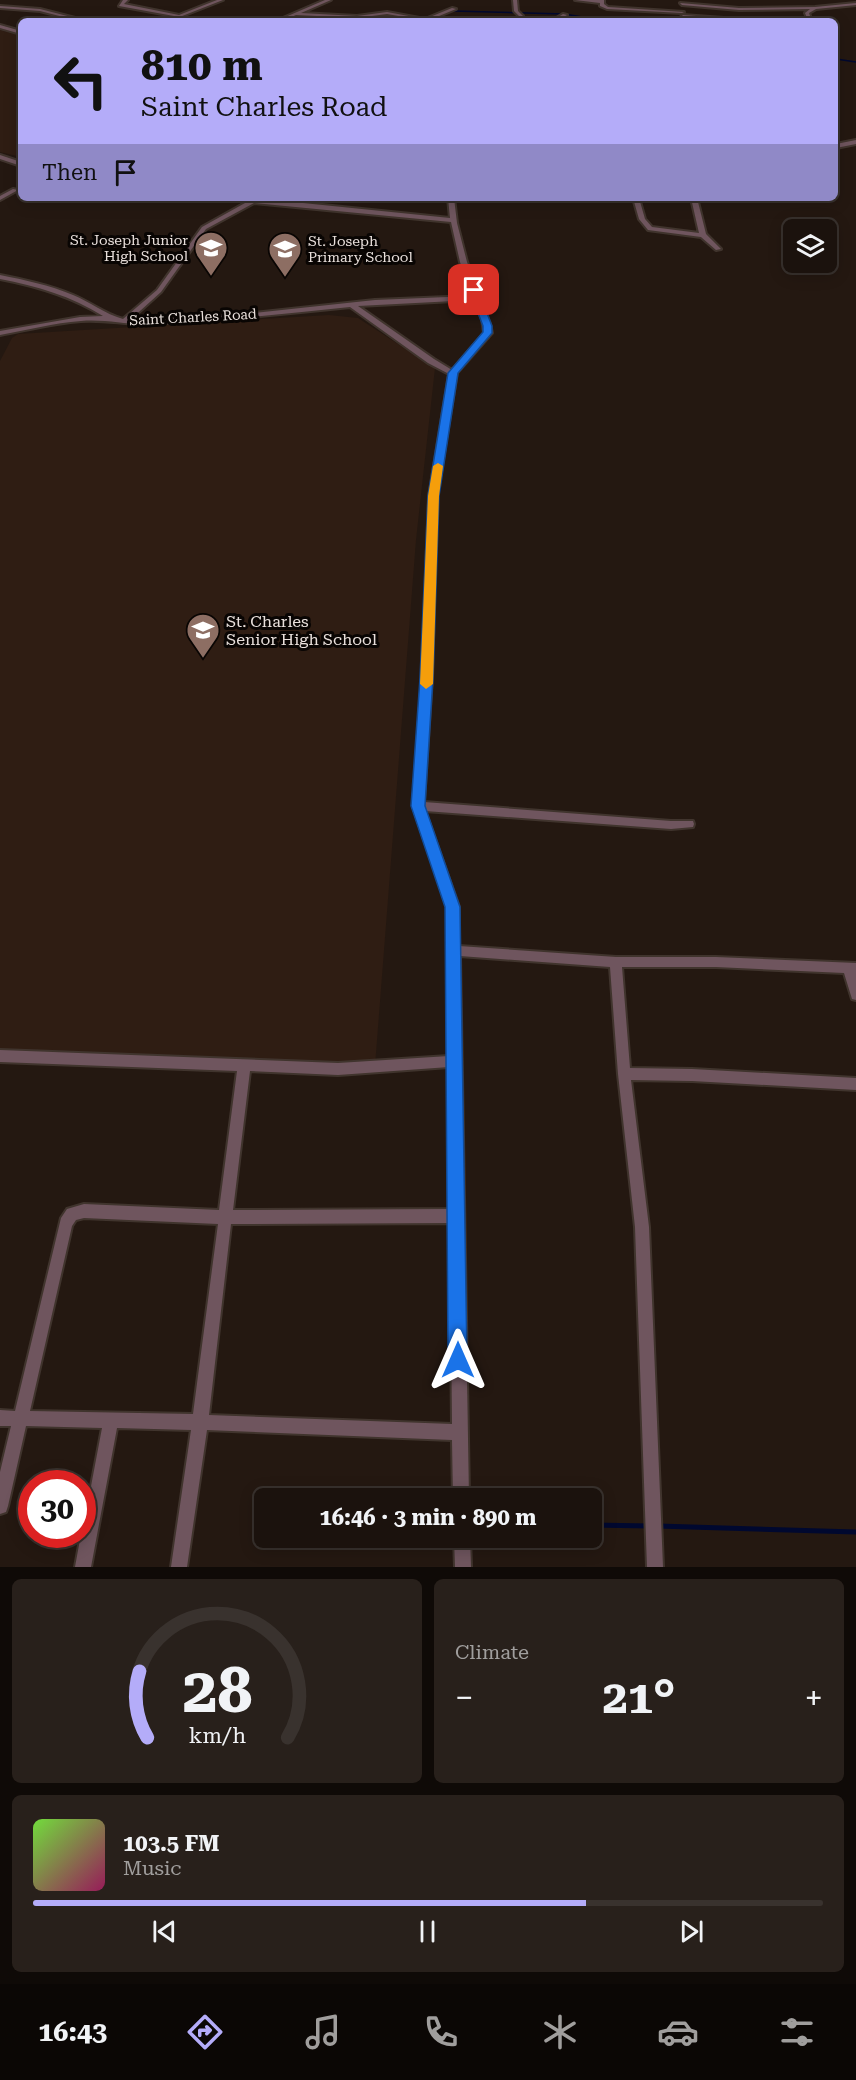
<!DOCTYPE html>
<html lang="en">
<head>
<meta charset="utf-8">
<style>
  :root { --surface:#1b120d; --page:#28201b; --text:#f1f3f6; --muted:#a09e9d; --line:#39322e; --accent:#b4acf9 }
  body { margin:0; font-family:"Roboto Serif",serif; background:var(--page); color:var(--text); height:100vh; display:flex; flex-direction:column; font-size:22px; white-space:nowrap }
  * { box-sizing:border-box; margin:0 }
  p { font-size:20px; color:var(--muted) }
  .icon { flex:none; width:33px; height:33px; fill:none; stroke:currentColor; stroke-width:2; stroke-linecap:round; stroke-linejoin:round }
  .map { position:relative; height:1567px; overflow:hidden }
  .details { display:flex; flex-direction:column; gap:12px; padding:12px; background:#0f0a07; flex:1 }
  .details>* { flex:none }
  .banner { position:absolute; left:18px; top:18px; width:820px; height:183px; border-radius:9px; box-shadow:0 3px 15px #0003,0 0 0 2px var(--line); background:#b4acf9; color:#111; overflow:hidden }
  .buttons { position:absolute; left:783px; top:219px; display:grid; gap:12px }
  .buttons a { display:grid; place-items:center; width:54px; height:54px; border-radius:9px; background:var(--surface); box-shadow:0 3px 15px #0003,0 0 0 2px var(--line); font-size:30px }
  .speed { position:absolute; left:18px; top:1470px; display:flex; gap:12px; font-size:30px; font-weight:700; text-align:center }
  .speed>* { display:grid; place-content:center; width:78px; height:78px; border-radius:50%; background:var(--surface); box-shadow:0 3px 15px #0003,0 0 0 2px var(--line); line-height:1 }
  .speed .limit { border:9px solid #d22; background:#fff; color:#111 }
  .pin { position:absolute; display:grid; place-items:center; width:51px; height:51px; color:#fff; margin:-26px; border-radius:12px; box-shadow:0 3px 9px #0006 }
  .me { position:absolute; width:66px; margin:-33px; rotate:0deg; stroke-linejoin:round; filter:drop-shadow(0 0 4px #0008) }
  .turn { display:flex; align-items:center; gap:21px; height:126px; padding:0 24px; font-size:27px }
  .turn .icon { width:78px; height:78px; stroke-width:2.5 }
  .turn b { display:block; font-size:42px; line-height:51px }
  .then { display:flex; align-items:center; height:57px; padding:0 24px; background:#0003; gap:12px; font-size:22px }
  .big { font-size:45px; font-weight:700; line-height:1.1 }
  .details .tile { flex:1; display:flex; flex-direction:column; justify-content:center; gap:9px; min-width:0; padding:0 21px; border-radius:9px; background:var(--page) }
  .details .dial { align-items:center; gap:0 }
  .dial svg { height:156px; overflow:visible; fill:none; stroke:var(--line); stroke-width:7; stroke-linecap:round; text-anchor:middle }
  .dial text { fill:var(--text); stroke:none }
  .song { display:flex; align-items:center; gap:18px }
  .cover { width:72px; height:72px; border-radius:9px; background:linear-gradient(135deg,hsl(100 70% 55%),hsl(330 70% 35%)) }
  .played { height:6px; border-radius:3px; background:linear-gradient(90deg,var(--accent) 70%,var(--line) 70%) }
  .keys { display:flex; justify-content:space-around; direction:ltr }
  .heat { display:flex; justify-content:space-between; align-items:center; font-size:33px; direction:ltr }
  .details .tiles { flex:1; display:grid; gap:12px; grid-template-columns:1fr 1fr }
  .tile:last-child { grid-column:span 2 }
  .trip { position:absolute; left:254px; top:1488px; width:348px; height:60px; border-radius:9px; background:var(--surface); box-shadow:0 3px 15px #0003,0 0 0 2px var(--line); font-weight:700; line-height:60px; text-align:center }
  .menu { display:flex; height:96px; justify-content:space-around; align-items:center; background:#0b0705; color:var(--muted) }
  .menu .icon { width:42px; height:42px }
  .menu .selected { color:var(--accent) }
  .menu b { font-size:27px; color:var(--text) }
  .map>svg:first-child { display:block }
  .built { fill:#2f1d13 }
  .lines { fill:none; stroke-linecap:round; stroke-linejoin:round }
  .stream-far1 { stroke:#00082f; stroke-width:1.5 }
  .stream { stroke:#00082f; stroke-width:5 }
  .street-casing { stroke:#40342d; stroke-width:4 }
  .street { fill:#6f555e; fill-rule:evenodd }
  .route { fill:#1a73e8; stroke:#114b97; stroke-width:1.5 }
  .slow { fill:#f59e0b }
  .labels { text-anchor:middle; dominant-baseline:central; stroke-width:6; stroke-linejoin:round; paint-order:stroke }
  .far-poi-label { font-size:14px; fill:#e9e0dc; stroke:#090503; text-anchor:end }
  .far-street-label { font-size:14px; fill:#e9e0dc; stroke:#090503 }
  .poi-label { font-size:16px; fill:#e9e0dc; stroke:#090503; text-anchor:start }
</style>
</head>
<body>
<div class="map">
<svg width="856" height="1567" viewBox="0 0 856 1567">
  <rect width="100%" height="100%" fill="#241811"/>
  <!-- built -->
  <path class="built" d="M0,30L21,36V157L0,152Z
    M329,315L358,318L435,368L416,540L375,1066L0,1052V361L12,338L18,334Z"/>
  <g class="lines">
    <!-- stream-far1 -->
    <path class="stream-far1" d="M453,11L564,14L607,21
      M836,59L856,62"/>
    <!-- stream -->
    <path class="stream" d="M591,1525L650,1526
      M658,1526L856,1532"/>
    <!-- street casing -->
    <g class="street-casing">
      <path id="street" d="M123,0H128L124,4L179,15L217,0H223L172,20L170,19L174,16L119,6Z
        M325,0H331L301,13L357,16L387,12L425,19L452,8L456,9L427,21L387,14L357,18L296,15L282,21H276Z
        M513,0H517L518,11L523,16L524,21H520L519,16L514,11Z
        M575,0H604V4L608,7L684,12L682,13L607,9L600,6V3Z
        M680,3L739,8L815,7L856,3V5L816,9L809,13L811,19L802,21L807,18L805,13L810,9L739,10L682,5Z
        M0,6L40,9L87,21H79L40,11L0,8Z
        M563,14L567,15L557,21H552Z
        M683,15L751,20L753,21L681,17Z
        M0,25L21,31V34L0,28Z
        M856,140V144L836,148V144Z
        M0,155L21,162V166L0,159Z
        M13,189L18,190L0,200V196Z
        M254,198L450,218L448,198H454L457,223L467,262L490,324L492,333L457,373L437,496L432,678L424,802L671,821H693L694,824L693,827L671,829L425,811L459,907V946L616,957H716L856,963V1000L852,999L844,973L716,967H622L630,1068L692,1069L856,1078V1090L692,1081L631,1080L649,1227L663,1567H647L635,1227L618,1074L610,967L460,956L469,1498H453L452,1440L207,1430L187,1567H171L191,1430L117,1428L91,1567H75L81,1534H82L102,1428L26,1426L8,1506L6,1512L0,1514V1472L11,1426H0V1410L15,1411L61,1218L67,1209L84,1204L219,1210L237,1071L0,1062V1050L338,1063L449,1056L447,907L413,806L422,678L429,496L449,374L428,363L350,307C283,314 217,321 149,324C125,325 106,319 81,321C54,323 27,330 0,335V331L80,317L103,316C71,296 37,286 0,279V275C25,280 49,285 73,295C90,302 105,314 123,319L157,290L202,227ZM254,203L451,222L460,262L472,296L375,300L235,315L130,320L161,292L206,229ZM473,300L482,319L484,333L452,370L434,359L358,306ZM449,1067L450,1209L233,1210L250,1071L338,1075ZM84,1218L218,1224L193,1414L30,1411L72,1226L76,1220ZM450,1223L452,1424L209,1415L231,1224Z
        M633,198H639L645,219L652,227L699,233L691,198H697L706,234L721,249L716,250L701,237L648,230L639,219Z
        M454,1538H470L471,1567H455Z"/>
    </g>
    <!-- street -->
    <use href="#street" class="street"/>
  </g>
  <!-- route -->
  <path class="route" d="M474,287L478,290L492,326V333L458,373L439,496L433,678L425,806L460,907L467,1360L465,1367L458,1369L451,1367L448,1360L445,907L411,806L420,678L428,496L448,373L483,332V326L469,290Z"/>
  <!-- slow -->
  <path class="slow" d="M438,463L443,466L439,496L433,684L426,689L420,684L428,496L433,466Z"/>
  <!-- icons -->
  <defs>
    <g id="school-pin" transform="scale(1.725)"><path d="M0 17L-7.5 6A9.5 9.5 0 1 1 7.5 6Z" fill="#8d6e63" stroke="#090503"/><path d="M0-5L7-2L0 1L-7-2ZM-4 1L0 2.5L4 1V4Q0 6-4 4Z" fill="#fff"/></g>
  </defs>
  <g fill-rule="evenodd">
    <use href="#school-pin" x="211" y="248"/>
    <use href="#school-pin" x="285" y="249"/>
    <use href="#school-pin" x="203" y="630"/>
  </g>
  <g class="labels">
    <!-- far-poi labels -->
    <g class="far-poi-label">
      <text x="188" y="240">St. Joseph Junior<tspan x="188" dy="16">High School</tspan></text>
      <text x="308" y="241" text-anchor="start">St. Joseph<tspan x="308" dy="16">Primary School</tspan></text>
    </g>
    <!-- far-street labels -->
    <g class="far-street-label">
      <text transform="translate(193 317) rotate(-3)">Saint Charles Road</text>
    </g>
    <!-- poi labels -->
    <g class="poi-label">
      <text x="226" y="621">St. Charles<tspan x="226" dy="18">Senior High School</tspan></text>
    </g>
  </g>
</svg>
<div class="buttons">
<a><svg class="icon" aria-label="layers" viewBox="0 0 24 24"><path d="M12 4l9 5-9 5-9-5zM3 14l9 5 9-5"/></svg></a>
</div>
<div class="speed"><div class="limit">30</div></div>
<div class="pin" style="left:474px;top:290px;background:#d93025"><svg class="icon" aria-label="arrive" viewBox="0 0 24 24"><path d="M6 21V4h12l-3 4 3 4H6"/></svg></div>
<svg class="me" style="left:458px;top:1360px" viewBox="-20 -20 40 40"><path d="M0-17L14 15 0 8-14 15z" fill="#1a73e8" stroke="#fff" stroke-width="4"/></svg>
<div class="trip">16:46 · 3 min · 890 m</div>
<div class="banner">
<div class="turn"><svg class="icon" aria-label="left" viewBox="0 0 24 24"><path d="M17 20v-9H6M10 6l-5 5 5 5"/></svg><div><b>810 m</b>Saint Charles Road</div></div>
<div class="then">Then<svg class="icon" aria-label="arrive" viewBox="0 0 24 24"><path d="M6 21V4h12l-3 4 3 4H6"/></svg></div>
</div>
</div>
<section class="details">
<div class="tiles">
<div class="tile dial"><svg viewBox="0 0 100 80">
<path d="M14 69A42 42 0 1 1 86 69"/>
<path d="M14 69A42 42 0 0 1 10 35" stroke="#b4acf9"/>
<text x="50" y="56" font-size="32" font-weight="700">28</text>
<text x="50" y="72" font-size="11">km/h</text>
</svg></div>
<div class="tile"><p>Climate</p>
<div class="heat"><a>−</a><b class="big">21°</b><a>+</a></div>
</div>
<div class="tile">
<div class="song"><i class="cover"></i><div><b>103.5 FM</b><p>Music</p></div></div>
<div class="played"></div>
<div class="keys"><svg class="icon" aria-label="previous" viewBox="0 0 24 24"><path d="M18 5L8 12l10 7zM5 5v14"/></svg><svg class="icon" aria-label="pause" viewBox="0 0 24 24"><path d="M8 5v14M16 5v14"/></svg><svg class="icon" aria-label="next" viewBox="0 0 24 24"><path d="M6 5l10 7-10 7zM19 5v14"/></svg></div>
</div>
</div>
</section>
<nav class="menu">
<b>16:43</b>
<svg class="icon selected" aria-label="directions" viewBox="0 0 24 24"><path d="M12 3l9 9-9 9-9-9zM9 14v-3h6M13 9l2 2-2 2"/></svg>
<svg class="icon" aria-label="music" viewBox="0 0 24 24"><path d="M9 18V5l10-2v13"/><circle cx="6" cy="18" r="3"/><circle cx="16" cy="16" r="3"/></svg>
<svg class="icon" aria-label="phone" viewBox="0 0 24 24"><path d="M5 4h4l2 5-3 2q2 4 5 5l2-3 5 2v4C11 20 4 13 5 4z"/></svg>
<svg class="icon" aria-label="climate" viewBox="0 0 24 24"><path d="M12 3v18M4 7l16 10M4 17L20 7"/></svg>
<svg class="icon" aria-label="car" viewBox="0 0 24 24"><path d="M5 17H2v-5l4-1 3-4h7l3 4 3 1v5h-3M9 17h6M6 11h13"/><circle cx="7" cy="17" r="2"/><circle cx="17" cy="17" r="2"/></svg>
<svg class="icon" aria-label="filters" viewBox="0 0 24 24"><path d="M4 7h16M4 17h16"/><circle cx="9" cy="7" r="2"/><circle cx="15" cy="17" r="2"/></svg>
</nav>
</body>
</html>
